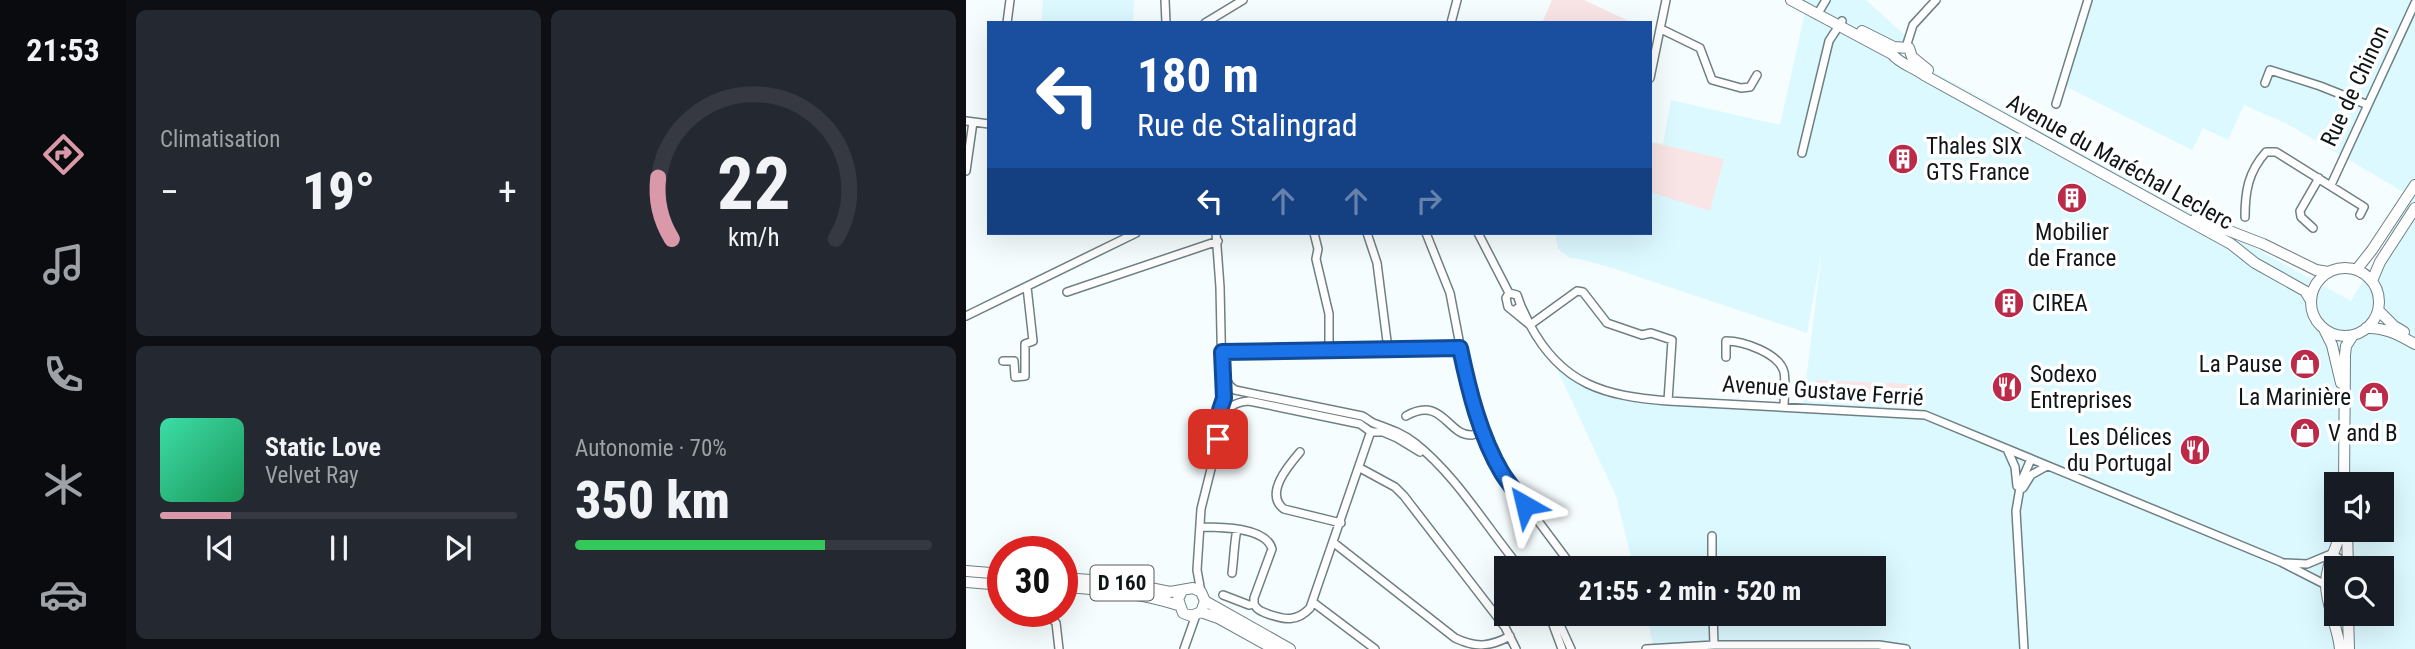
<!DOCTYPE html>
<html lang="fr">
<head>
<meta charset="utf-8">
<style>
  :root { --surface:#171b24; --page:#242831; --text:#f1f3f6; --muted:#9ea1a6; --line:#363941; --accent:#d999a8 }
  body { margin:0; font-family:"Roboto Condensed",sans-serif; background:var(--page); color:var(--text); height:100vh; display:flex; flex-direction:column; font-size:26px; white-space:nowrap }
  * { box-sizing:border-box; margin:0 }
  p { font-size:23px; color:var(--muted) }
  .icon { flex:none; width:38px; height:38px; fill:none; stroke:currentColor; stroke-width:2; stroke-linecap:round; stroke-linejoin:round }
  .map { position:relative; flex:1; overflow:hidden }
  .side { display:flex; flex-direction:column; gap:10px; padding:10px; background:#0d0f14; width:840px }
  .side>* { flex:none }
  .guide { position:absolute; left:21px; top:21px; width:665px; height:214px; border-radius:0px; box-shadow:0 7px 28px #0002; background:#1a4fa0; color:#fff; overflow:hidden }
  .fabs { position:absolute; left:1358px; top:472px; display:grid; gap:14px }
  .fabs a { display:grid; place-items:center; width:70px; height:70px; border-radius:0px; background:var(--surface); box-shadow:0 7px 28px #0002; font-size:35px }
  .speed { position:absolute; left:21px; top:536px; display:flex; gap:14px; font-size:35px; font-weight:700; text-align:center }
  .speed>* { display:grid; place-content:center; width:91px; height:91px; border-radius:50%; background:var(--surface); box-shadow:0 7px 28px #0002; line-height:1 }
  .speed .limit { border:10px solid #d22; background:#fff; color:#111 }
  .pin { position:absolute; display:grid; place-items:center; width:60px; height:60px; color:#fff; margin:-30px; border-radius:14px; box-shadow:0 4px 10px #0006 }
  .me { position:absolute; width:77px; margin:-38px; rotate:323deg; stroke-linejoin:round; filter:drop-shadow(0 0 5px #0008) }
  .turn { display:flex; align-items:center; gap:24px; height:147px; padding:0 35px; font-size:32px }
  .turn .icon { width:91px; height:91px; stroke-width:2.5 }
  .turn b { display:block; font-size:49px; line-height:60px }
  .lanes { display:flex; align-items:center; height:66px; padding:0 35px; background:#0003; justify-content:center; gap:35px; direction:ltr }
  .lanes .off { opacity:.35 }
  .big { font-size:52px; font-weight:800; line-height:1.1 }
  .side .tile { flex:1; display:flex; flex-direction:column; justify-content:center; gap:10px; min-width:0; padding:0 24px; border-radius:10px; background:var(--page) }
  .side .dial { align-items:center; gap:0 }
  .dial svg { height:182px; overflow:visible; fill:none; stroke:var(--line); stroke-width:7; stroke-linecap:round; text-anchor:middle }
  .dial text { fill:var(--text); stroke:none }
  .song { display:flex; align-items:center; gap:21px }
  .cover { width:84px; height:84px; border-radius:10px; background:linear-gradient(135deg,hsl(160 70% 55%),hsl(150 70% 35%)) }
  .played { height:7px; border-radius:4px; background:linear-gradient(90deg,var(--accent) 20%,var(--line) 20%) }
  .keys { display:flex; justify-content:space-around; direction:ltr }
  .heat { display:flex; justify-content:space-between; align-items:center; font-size:38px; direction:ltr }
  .charge { height:10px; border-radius:5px; background:linear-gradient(90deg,#34c759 70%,var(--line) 0) }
  .side .tiles { flex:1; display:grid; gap:10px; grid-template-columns:repeat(2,1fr) }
  .trip { position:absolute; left:528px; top:556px; width:392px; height:70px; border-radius:0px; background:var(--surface); box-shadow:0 7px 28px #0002; font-weight:800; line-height:70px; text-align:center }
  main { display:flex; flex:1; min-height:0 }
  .tab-bar { display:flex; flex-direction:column; width:126px; justify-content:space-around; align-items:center; background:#090b0e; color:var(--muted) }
  .tab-bar .icon { width:49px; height:49px }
  .tab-bar .active { color:var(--accent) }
  .tab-bar b { font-size:32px; color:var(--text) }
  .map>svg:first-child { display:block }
  .built { fill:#dcf9ff; fill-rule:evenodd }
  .green { fill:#f9e5e6 }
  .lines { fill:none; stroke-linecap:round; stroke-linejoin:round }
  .minor-casing { stroke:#6f8084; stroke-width:10 }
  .major-casing { stroke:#6f8084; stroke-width:12 }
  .minor { stroke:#fff; stroke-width:7 }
  .major { stroke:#fff; stroke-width:10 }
  .route-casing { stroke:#114b97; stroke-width:18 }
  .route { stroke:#1a73e8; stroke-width:12 }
  .labels { text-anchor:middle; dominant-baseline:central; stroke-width:7; stroke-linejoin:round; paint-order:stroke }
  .shield { fill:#fff; stroke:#585c5d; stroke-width:2 }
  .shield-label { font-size:21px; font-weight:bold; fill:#101618 }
  .street-label { font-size:23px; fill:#101618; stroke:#fff }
  .poi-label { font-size:23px; fill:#101618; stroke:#fff; text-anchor:start }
</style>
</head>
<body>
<main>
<nav class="tab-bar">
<b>21:53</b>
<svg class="icon active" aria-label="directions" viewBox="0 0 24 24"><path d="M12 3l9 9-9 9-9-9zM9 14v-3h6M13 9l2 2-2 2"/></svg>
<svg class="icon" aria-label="music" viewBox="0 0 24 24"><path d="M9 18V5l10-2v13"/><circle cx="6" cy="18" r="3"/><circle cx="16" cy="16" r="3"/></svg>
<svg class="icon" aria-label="phone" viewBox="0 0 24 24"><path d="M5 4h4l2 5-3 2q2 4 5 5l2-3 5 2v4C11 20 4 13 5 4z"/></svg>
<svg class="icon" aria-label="climate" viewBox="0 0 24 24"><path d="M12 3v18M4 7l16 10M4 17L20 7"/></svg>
<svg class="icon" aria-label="car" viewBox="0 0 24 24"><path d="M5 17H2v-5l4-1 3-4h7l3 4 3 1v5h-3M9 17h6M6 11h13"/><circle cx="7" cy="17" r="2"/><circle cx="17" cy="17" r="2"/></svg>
</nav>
<section class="side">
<div class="tiles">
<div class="tile"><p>Climatisation</p>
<div class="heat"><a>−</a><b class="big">19°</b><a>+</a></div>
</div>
<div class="tile dial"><svg viewBox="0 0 100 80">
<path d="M14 69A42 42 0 1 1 86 69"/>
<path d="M14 69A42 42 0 0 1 8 42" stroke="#d999a8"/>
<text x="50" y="56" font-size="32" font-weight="700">22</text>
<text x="50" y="72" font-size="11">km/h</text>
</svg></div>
<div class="tile">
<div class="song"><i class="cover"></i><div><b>Static Love</b><p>Velvet Ray</p></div></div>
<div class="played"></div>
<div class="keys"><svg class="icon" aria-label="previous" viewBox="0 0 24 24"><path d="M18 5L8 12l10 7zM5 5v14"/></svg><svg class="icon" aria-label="pause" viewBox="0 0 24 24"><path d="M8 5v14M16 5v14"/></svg><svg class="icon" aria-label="next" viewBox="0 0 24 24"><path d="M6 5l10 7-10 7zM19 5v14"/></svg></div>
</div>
<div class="tile"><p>Autonomie · 70%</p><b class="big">350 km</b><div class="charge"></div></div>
</div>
</section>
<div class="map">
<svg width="1449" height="649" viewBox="0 0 1449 649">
  <rect width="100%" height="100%" fill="#f6fdff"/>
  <!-- built -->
  <path class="built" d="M77,0H168L167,23H75Z
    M826,0H900L940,36L937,55L1385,301L1446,197L1323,125L1278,105L1262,140L1237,128L1226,150L1099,86L1126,0H1449V649H688L680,614H908V569H668L650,496L590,367L619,386L639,396L661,401L837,405L856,250L841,333L646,268L614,259L604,258L592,249L589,233H684V142L697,144L705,100L814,125L840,8ZM1370,485H1416V530H1370ZM1370,569H1416V614H1370Z"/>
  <!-- green -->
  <path class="green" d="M586,0H618L667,23H576Z
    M684,142L758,159L744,211L684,192Z
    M850,380L945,384V401L850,395Z"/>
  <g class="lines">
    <!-- minor casing -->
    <g class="minor-casing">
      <path id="minor" d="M199,0L200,23
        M851,15L860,0
        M41,23L44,0
        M239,23L277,0
        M485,23L491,0
        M695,29L734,48L746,80L775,88L784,87L791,75
        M940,47L947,25L970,0
        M684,78L700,0
        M1299,83L1304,70L1354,86L1402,105
        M1090,104L1122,0
        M0,121L23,124
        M836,153L863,41L876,21
        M0,171L7,122
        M1365,185L1449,3
        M1279,217C1279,192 1282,172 1300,152H1310L1398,207L1394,215
        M1347,228L1335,217L1334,211L1353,178
        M250,233L254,287L256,381L259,400
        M348,233L352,249L350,259L363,314V350
        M401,233L411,263L422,349
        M460,233L484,293L503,392L517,431L537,474L608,569
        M512,233L543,293
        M101,292L252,241
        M549,310L555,306L551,295L543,293L540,298L542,307L564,325L555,306
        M0,316L170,233
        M256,352L494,348
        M760,357V341C777,341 813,353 818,372C820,382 818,396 818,407
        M37,361H48L49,377L59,376V344L67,341L61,287
        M257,374L264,386L269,390L396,416C401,418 405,423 410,424C424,429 436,433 449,443C490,475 521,528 555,569
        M702,401L706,340L685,333L676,335L641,323L617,292L611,291L564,325C596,385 639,396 702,401L959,415L1315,562L1360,585L1370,586
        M440,416C477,395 481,436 506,435C510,434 513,432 517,431
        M254,422C259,408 268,402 283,401L394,424L405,432H417L431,438L454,452
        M1041,449L1049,467L1051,486
        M334,452C322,466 298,494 318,509L375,523
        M394,468L429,487L438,496L539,627L550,649
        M1057,488L1065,475L1081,466
        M235,527C254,527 300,527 306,549L288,598V604
        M746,536V569
        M368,543L489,638C510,648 524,647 544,636
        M1319,563L1341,564L1365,554L1378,561V567
        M266,573C268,558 268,544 271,529
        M235,592L231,570L235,509L250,449L254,410L258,398
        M257,595L283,605L288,604C292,611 295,611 302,614C319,620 331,622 344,608L405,431
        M348,603L409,649
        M79,611L90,623L93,649
        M583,614L596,649
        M589,614L605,649
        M650,614L652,616
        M747,614L748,645
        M218,649L230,615
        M680,649L748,645H913L940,649
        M1058,649L1050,511L1055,482L1065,459"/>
    </g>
    <!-- major casing -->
    <g class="major-casing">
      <path id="major" d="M825,0L926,54C934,64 947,67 958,75L1265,244L1289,263L1339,291L1345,301
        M896,31L928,47L943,48L946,57L962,70
        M1230,218L1297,244L1350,270L1362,272
        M1345 302a34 34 0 1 1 68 0a34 34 0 1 1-68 0Z
        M1391,269L1406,250L1449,185
        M1406,281L1414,262L1449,208
        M1412,310L1428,326L1438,332
        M1400,328C1419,327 1433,335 1449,344
        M1359,331L1366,345L1375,383
        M1378,485L1379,355L1380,346L1387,335
        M1381,530L1382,569
        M0,571L37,574
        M96,578L154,582L204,592L227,588L235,592L239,601L235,612L225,616L217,613L212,599L216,591
        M0,582L37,585
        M96,587C135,589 175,593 212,605
        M239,601L324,649
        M235,612L252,618L308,649
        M1382,614L1383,649
        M1374,649C1372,627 1360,606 1360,584C1360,564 1371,549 1375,530"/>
    </g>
    <!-- minor -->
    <use href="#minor" class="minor"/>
    <!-- major -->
    <use href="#major" class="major"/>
  </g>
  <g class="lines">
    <!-- route casing -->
    <g class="route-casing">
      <path id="route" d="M252,439L254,410L258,398L256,352L494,348C503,391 514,436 536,473C543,484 552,494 559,505"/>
    </g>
    <!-- route -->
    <use href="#route" class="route"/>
  </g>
  <!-- icons -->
  <defs>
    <g id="building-disc" transform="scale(1.575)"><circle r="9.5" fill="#bb2a49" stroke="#fff"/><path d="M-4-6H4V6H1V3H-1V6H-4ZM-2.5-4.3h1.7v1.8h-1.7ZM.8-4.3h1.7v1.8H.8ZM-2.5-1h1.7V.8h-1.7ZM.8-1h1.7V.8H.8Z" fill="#fff"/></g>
    <g id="shop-disc" transform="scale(1.575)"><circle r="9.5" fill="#bb2a49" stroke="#fff"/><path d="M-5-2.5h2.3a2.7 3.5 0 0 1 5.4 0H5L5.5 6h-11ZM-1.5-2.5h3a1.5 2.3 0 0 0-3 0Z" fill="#fff"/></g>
    <g id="restaurant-disc" transform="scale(1.575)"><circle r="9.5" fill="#bb2a49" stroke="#fff"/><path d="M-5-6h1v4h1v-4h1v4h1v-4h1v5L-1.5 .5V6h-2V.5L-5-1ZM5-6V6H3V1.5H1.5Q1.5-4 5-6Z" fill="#fff"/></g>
  </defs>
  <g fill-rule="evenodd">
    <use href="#building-disc" x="937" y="159"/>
    <use href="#building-disc" x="1106" y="198"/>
    <use href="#building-disc" x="1043" y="303"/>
    <use href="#shop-disc" x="1339" y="364"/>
    <use href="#restaurant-disc" x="1041" y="387"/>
    <use href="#shop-disc" x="1408" y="397"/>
    <use href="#shop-disc" x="1339" y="433"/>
    <use href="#restaurant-disc" x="1229" y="450"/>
  </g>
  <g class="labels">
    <!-- shield labels -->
    <rect class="shield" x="124.5" y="565.5" width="63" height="35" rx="5"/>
    <g class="shield-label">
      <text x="156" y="583">D 160</text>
    </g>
    <!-- street labels -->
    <g class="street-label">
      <text transform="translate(1389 86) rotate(-65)">Rue de Chinon</text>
      <text transform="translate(1154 162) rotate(29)">Avenue du Maréchal Leclerc</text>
      <text transform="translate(857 391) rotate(4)">Avenue Gustave Ferrié</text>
    </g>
    <!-- poi labels -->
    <g class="poi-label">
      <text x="960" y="146">Thales SIX<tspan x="960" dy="26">GTS France</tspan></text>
      <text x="1106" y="232" text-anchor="middle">Mobilier<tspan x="1106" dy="26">de France</tspan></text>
      <text x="1066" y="303">CIREA</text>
      <text x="1316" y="364" text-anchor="end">La Pause</text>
      <text x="1064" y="374">Sodexo<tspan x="1064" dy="26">Entreprises</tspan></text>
      <text x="1385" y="397" text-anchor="end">La Marinière</text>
      <text x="1362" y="433">V and B</text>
      <text x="1206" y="437" text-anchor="end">Les Délices<tspan x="1206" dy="26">du Portugal</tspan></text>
    </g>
  </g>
</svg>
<div class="fabs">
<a><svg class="icon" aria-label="sound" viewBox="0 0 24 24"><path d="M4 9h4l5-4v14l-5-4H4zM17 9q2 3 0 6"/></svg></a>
<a><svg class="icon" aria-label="search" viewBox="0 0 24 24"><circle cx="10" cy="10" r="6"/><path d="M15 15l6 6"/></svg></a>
</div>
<div class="speed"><div class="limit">30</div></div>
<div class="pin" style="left:252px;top:439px;background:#d93025"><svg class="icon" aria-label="arrive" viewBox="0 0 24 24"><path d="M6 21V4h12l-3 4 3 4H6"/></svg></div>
<svg class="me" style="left:559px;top:505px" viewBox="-20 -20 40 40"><path d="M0-17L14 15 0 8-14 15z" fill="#1a73e8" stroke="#fff" stroke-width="4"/></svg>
<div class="trip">21:55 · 2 min · 520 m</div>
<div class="guide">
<div class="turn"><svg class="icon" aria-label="left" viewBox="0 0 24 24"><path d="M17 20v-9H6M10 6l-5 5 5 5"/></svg><div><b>180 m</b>Rue de Stalingrad</div></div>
<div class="lanes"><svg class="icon" aria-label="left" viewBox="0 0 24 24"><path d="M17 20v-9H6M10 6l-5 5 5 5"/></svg><svg class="icon off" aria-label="ahead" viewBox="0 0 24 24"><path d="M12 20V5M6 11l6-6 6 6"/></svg><svg class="icon off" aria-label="ahead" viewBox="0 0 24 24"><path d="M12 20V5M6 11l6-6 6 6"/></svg><svg class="icon off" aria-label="right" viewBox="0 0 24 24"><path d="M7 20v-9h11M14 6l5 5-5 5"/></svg></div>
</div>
</div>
</main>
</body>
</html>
